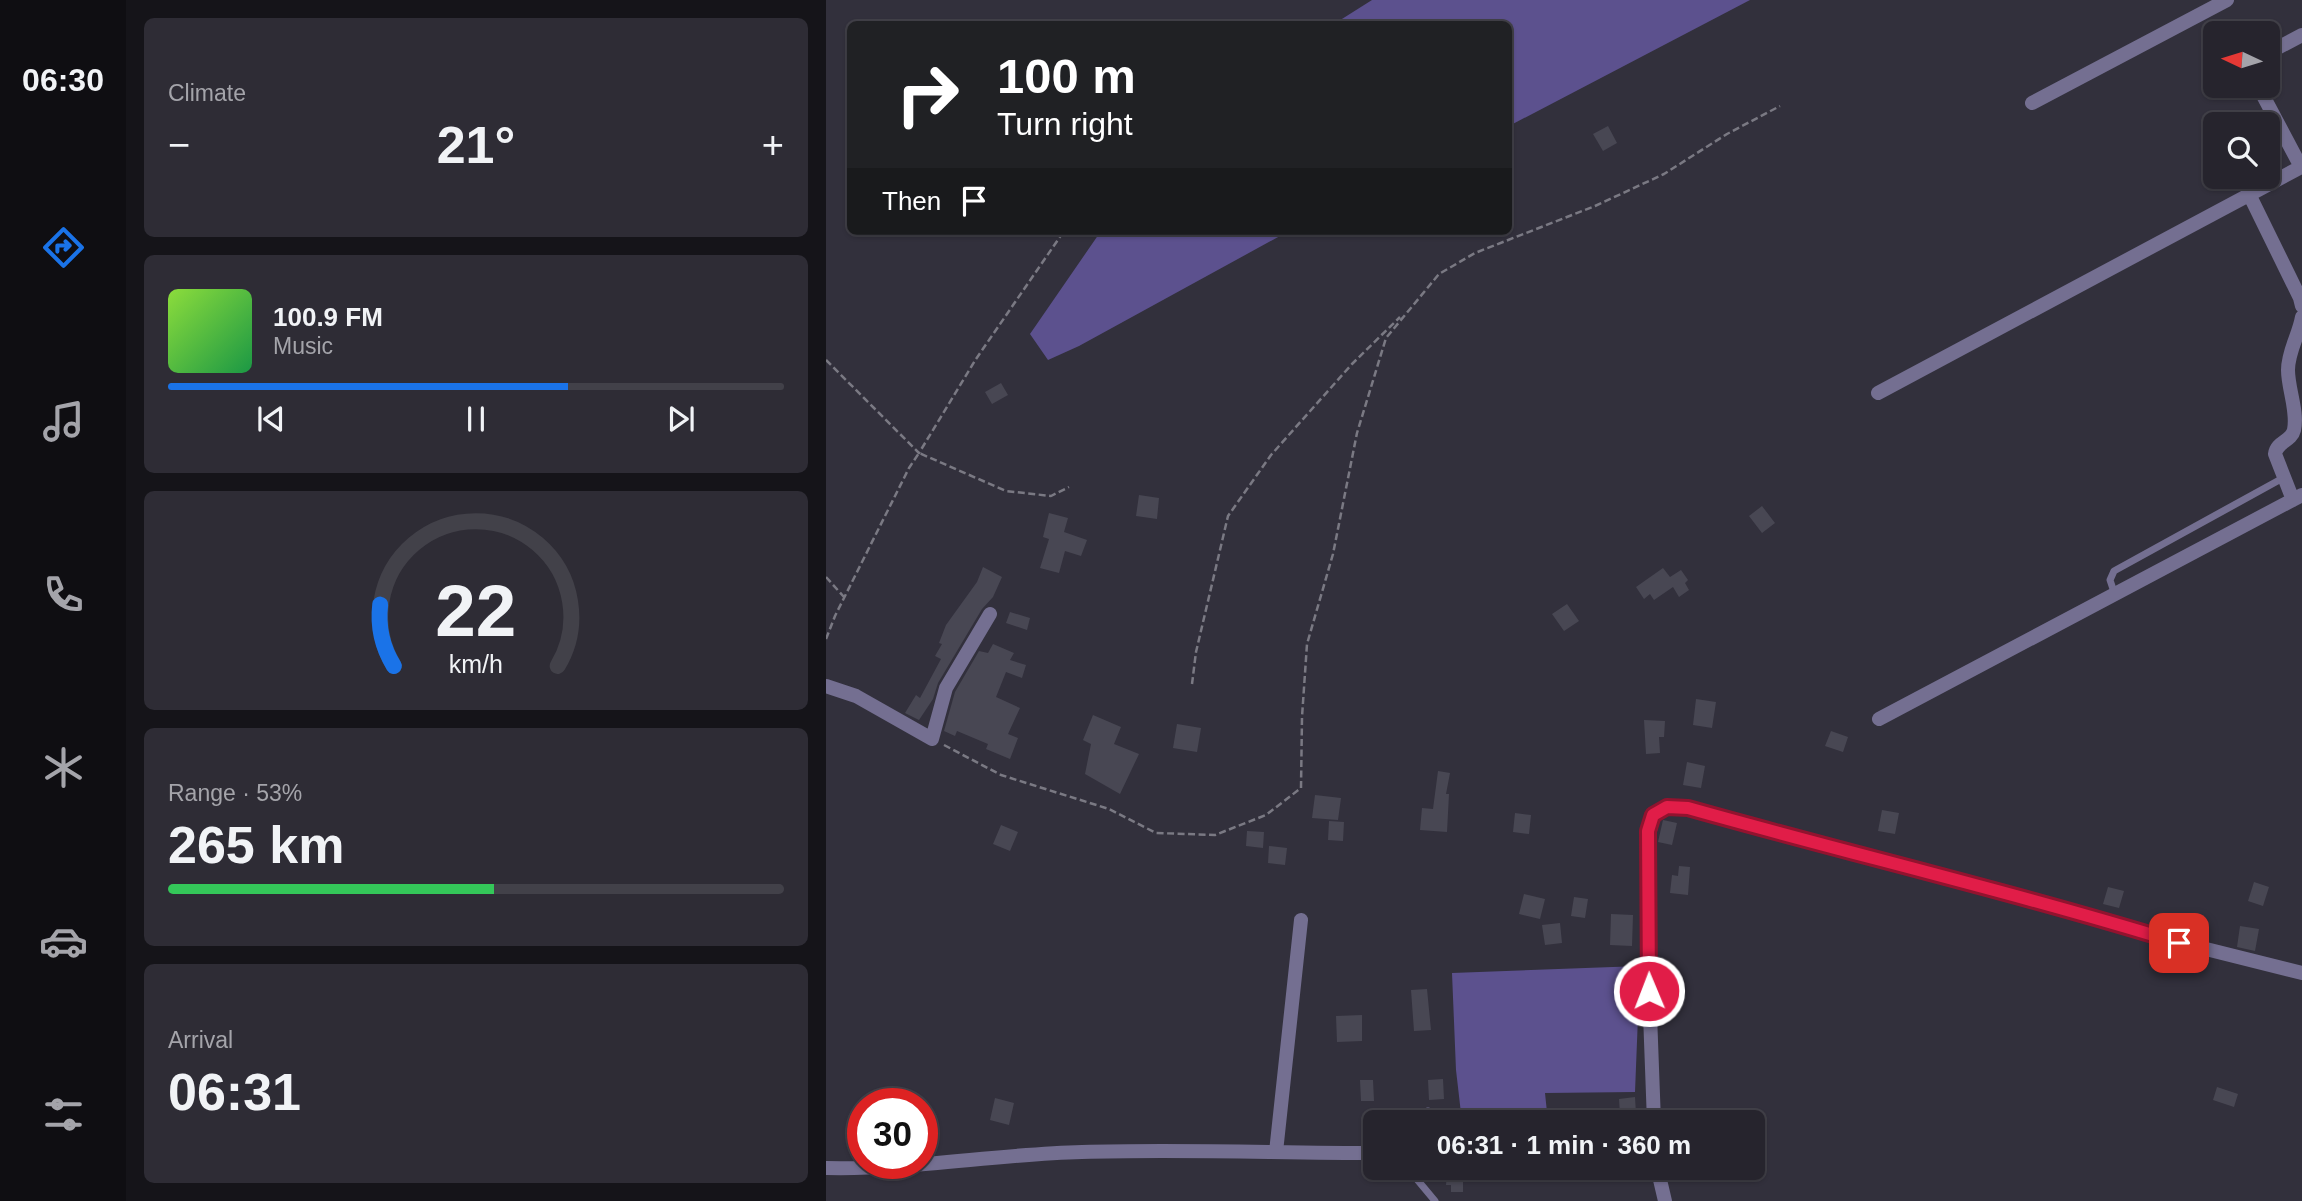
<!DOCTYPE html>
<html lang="en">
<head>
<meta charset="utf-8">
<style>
  :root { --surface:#26242d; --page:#2e2c35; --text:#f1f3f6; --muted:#a4a4aa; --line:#424149; --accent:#1a73e8 }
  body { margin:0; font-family:Arial,sans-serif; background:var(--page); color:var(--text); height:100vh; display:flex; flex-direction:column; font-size:26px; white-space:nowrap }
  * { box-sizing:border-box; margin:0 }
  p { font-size:23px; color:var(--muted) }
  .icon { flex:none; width:38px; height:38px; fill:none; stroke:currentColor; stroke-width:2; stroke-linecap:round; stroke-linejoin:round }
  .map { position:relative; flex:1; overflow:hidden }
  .panel { display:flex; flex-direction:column; gap:18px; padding:18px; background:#151419; width:700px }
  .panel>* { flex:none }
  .guide { position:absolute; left:21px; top:21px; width:665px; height:214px; border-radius:10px; box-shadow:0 2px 5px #0004,0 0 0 2px var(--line); background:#202124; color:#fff; overflow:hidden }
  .needle { width:46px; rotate:274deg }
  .fabs { position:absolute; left:1377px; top:21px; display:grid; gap:14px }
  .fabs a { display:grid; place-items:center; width:77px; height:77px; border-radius:10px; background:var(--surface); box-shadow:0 2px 5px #0004,0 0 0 2px var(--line); font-size:35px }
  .speed { position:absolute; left:21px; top:1088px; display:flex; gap:14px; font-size:35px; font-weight:700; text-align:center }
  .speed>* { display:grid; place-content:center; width:91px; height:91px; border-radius:50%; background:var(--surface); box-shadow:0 2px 5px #0004,0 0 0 2px var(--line); line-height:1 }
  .speed .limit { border:10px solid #d22; background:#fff; color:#111 }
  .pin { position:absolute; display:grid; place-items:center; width:60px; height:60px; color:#fff; margin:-30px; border-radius:14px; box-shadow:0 4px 10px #0006 }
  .me { position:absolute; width:77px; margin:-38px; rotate:359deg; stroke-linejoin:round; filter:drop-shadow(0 0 5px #0008) }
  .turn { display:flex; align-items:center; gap:24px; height:147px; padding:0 35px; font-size:32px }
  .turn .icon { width:91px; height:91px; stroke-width:2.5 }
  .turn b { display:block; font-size:49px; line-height:60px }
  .then { display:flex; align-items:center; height:66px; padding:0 35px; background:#0003; gap:14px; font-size:26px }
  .big { font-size:52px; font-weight:600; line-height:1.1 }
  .panel .card { flex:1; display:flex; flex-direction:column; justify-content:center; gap:10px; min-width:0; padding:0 24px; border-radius:10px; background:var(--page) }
  .panel .dial { align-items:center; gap:0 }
  .dial svg { height:182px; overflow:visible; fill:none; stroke:var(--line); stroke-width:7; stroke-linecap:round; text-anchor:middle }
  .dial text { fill:var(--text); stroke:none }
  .song { display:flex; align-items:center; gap:21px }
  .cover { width:84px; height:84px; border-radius:10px; background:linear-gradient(135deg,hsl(90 70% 55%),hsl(140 70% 35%)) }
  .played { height:7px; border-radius:4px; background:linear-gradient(90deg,var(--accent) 65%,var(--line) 65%) }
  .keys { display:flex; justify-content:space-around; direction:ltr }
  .heat { display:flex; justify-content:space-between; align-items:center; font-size:38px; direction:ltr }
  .charge { height:10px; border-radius:5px; background:linear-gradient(90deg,#34c759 53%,var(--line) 0) }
  .trip { position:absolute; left:537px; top:1110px; width:402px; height:70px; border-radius:10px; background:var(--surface); box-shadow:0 2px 5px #0004,0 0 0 2px var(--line); font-weight:600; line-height:70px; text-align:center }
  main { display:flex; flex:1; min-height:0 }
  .tabs { display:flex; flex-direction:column; width:126px; justify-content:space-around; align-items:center; background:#0f0e12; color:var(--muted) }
  .tabs .icon { width:49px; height:49px }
  .tabs .current { color:var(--accent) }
  .tabs b { font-size:32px; color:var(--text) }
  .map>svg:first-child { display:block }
  .green { fill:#5c518e }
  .building { fill:#484753 }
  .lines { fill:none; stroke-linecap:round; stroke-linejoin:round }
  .path { stroke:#7a7983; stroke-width:2.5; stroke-dasharray:7 3.5; stroke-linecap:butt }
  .service { stroke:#746f91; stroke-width:7 }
  .minor { stroke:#746f91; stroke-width:14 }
  .route-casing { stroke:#92132f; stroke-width:18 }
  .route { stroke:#e11d48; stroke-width:12 }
</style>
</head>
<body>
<main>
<nav class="tabs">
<b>06:30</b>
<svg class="icon current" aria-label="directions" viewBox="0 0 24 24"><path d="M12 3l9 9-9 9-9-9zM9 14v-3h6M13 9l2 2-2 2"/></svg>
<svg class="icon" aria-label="music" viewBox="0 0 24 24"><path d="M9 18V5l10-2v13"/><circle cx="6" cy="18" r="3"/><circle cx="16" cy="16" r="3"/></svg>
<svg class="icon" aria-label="phone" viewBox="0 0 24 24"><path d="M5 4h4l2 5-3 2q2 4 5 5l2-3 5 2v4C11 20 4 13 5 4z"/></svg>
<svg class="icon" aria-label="climate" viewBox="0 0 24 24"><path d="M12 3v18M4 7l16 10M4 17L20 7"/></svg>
<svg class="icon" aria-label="car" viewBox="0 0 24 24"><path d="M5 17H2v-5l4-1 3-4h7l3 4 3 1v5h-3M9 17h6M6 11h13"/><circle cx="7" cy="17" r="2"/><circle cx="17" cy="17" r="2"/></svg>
<svg class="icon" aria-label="filters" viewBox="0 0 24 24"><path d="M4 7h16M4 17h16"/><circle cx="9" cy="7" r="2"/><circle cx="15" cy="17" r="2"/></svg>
</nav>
<section class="panel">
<div class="card"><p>Climate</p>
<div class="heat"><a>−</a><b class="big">21°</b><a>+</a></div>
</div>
<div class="card">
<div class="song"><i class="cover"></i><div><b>100.9 FM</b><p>Music</p></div></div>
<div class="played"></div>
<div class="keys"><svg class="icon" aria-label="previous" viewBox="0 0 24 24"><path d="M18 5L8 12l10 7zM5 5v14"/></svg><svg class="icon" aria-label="pause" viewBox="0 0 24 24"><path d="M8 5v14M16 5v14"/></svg><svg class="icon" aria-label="next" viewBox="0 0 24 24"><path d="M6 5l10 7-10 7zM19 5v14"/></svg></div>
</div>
<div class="card dial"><svg viewBox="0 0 100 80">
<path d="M14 69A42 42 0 1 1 86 69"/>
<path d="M14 69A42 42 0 0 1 8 42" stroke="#1a73e8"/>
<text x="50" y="56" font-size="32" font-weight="700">22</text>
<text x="50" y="72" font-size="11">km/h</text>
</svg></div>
<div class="card"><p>Range · 53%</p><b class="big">265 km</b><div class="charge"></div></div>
<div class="card"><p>Arrival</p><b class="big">06:31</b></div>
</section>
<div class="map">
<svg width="1476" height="1201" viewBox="0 0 1476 1201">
  <rect width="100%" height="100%" fill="#32303c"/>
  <!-- green -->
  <path class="green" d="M546,0H924L683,126L682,24H508Z
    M275,231H463L253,346L222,360L204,334Z
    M814,966L809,1092L719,1093L722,1122H636L630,1070L626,973Z"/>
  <!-- building -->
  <path class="building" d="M782,126L791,143L777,151L767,134Z
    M175,383L182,395L166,404L159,392Z
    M313,495L333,498L331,519L310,516Z
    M936,506L949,523L936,533L923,516Z
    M223,513L242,518L238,532L261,540L255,556L239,551L233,573L214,568L223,539L217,537Z
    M157,567L176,577L167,597L156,609L112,683L107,699L93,720L79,713L90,695L94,698L115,659L109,656L116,644L113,643L120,625L151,582Z
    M837,568L844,577L855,570L862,580L859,583L863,590L853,597L847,587L828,600L824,594L818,599L810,587Z
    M741,604L753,621L738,631L726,614Z
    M184,612L204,618L201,630L180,623Z
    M167,644L188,653L184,660L200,665L196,678L180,672L170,697L194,708L182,734L192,738L184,759L160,749L162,744L131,731L129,736L118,731L129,692L153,651L162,653Z
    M870,699L890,702L886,728L867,725Z
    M267,715L295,727L288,744L313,754L294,794L259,774L265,744L257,740Z
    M818,720L839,721L838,737H833L834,753L820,754Z
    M351,724L375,728L371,752L347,748Z
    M1005,731L1022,737L1017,752L999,746Z
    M861,762L879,766L875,788L857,785Z
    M612,771L624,773L620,794H623L621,832L594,830L596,808L607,809Z
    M489,795L515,798L512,820L486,818Z
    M1056,810L1073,813L1069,834L1052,831Z
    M689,813L705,815L703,834L687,832Z
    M837,820L851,823L846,845L832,842Z
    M503,821L518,822L517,841L502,840Z
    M175,825L192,832L184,851L167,844Z
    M421,831L438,832L437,848L420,846Z
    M443,846L461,848L459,865L442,863Z
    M853,866L864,867L862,895L844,893L846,875L852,876Z
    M1428,882L1443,887L1437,906L1422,901Z
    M1282,887L1298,891L1293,908L1277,904Z
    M698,894L719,899L714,919L693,914Z
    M748,897L762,899L759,918L745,916Z
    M785,914L807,915L806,946L784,945Z
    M734,923L736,943L719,945L716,925Z
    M1414,926L1433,929L1429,951L1411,947Z
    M601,989L605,1030L588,1031L585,990Z
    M536,1015V1041L511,1042L510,1016Z
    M617,1079L618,1099L603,1100L602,1080Z
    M534,1080H547L548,1101H535Z
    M1391,1087L1412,1094L1408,1107L1387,1100Z
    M809,1097L810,1114L794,1115L793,1099Z
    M169,1098L188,1103L183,1125L164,1120Z
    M621,1172L637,1173V1192H625V1185H620Z"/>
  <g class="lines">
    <!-- path -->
    <path class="path" d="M0,360L93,453L150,359L238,231
      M0,577L18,597
      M0,639L9,616L83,468L93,453L180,491L225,496L243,487
      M366,684L370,652L402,516L445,455L526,364L574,317
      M118,745L175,775L283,809L330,833L389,835L440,815L475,788L476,717L481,644L507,554L531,433L560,338L613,274L649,253L769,206L838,174L901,134L954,106"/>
    <!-- service -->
    <path class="service" d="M1289,595L1284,580L1288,571L1457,478
      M602,1111L603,1122
      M587,1167L589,1177L609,1201"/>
    <!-- minor -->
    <path class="minor" d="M1442,53L1476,35
      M1206,103L1401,0
      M1423,194L1474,298L1476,306
      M1052,393L1475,167L1432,86
      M1467,500L1449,454C1451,441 1465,442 1468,430C1472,411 1462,389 1462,370C1462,351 1473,335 1476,317
      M0,686L30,696L106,739L120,688L164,614
      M1053,719L1476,495
      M828,1122L824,1014L822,841L827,815L841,807L862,809L1010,849L1128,878L1352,942L1476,973
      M450,1152L475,920
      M831,1167L839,1201
      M0,1168C86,1170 170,1154 256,1152C354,1149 452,1153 550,1153"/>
  </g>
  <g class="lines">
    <!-- route casing -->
    <g class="route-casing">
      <path id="route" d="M823,991L822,831L827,815L841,807L862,808C1025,854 1191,893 1353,943"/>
    </g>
    <!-- route -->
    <use href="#route" class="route"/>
  </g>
</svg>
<div class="fabs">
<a><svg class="needle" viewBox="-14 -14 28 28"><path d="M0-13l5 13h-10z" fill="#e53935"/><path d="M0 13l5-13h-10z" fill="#a4a4aa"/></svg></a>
<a><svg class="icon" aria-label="search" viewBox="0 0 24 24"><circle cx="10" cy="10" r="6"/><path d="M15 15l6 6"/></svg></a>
</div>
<div class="speed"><div class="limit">30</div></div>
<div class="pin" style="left:1353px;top:943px;background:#d93025"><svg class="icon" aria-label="arrive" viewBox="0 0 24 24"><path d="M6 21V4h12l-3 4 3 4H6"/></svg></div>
<svg class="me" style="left:823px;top:991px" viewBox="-20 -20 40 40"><circle r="17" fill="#e11d48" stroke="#fff" stroke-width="3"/><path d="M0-11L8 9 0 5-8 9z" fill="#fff"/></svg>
<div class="trip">06:31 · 1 min · 360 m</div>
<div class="guide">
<div class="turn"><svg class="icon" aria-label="right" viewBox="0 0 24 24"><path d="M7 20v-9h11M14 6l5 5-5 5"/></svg><div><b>100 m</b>Turn right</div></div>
<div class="then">Then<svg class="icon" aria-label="arrive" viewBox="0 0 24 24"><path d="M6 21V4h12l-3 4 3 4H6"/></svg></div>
</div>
</div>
</main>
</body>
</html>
